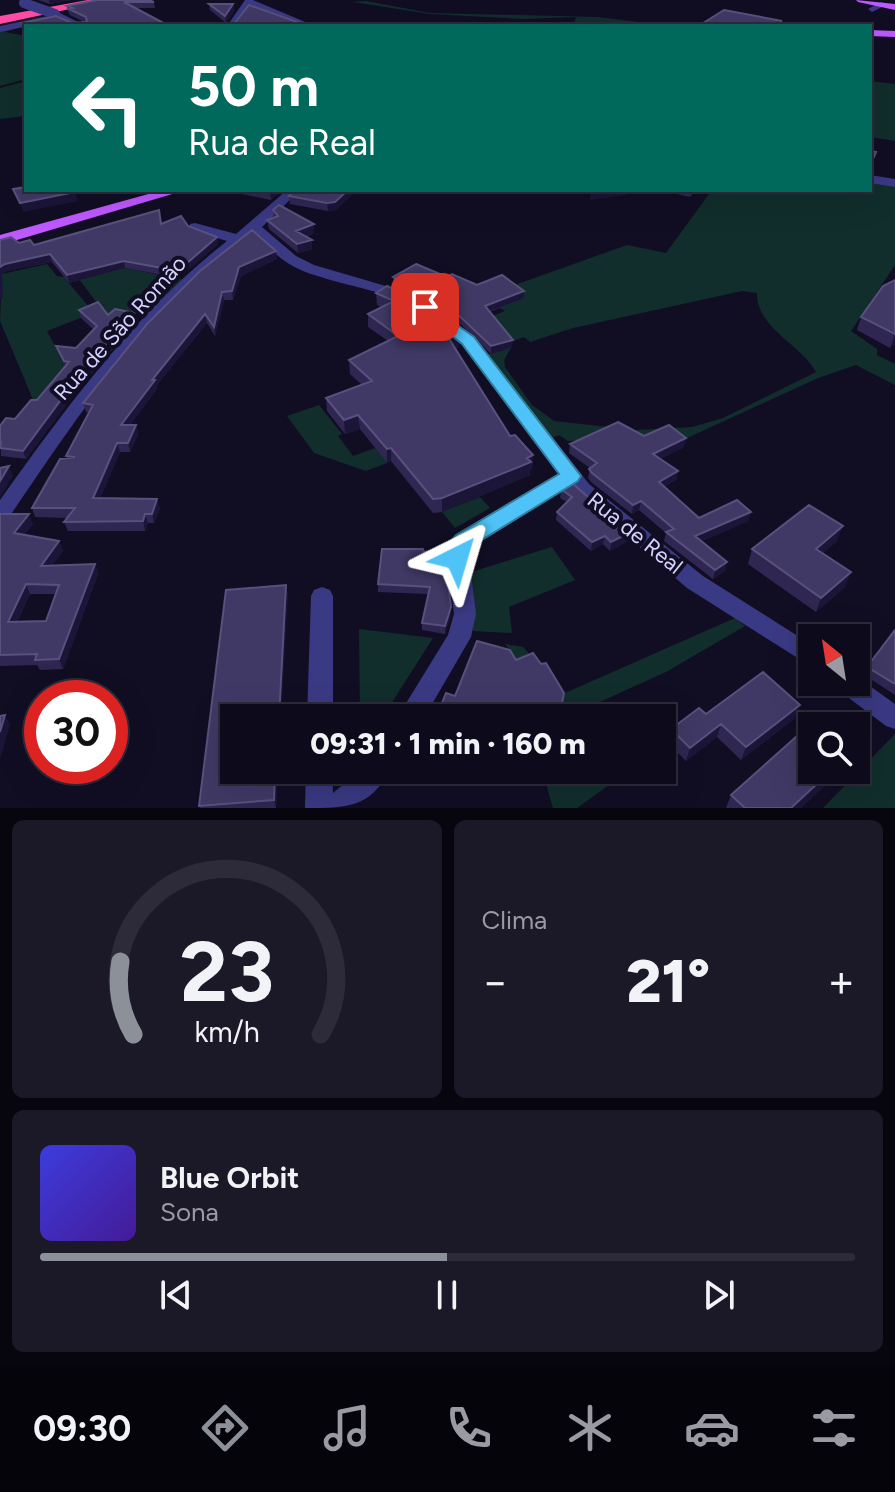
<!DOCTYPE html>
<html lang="pt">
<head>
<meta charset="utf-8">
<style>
  :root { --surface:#0d0a1b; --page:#1b1828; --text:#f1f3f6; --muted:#9a9aa3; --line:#2d2b3a; --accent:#8c9099 }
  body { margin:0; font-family:Figtree,sans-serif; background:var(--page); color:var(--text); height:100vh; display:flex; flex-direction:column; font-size:30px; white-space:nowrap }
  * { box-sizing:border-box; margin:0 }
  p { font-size:26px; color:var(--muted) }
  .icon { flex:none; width:44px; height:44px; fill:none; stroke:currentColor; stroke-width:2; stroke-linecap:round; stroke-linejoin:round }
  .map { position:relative; height:808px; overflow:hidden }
  .panel { display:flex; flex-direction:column; gap:12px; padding:12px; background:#07060f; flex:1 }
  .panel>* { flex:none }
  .guide { position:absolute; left:24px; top:24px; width:848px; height:168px; border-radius:0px; box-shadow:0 8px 32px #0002,0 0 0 2px var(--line); background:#00695c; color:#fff; overflow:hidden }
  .needle { width:52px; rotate:330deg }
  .buttons { position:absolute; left:798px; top:624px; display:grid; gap:16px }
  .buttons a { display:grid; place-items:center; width:72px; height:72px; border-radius:0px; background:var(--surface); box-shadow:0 8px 32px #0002,0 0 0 2px var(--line); font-size:40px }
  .speed { position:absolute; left:24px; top:680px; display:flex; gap:16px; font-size:40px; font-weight:700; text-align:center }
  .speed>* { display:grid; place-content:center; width:104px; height:104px; border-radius:50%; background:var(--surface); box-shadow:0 8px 32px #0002,0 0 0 2px var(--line); line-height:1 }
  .speed .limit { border:12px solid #d22; background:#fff; color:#111 }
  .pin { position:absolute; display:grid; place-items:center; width:68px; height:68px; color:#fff; margin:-34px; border-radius:16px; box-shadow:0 4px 12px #0006 }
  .me { position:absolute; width:88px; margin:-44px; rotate:40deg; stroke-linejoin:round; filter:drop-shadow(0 0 6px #0008) }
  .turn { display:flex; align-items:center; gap:28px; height:168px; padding:0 32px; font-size:36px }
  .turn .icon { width:104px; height:104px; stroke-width:2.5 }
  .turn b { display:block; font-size:56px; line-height:68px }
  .big { font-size:60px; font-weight:800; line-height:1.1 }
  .panel .tile { flex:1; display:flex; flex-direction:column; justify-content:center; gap:12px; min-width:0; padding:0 28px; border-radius:12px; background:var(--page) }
  .panel .dial { align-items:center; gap:0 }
  .dial svg { height:208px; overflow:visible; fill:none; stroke:var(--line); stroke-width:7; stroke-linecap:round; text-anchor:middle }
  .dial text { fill:var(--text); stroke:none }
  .song { display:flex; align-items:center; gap:24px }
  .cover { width:96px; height:96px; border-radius:12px; background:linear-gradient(135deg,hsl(240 70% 55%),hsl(260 70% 35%)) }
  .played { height:8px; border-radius:4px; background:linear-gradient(90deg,var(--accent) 50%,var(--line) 50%) }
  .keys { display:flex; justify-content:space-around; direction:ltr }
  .heat { display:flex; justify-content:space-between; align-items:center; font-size:44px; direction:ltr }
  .panel .tiles { flex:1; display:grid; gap:12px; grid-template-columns:1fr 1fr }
  .tile:last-child { grid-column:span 2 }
  .trip { position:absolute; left:220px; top:704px; width:456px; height:80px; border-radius:0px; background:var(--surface); box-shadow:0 8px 32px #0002,0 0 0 2px var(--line); font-weight:800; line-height:80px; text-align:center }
  .menu { display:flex; height:128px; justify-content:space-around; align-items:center; background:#05040b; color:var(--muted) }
  .menu .icon { width:56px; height:56px }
  .menu .selected { color:var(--accent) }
  .menu b { font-size:36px; color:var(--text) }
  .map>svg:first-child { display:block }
  .green { fill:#112e2c; fill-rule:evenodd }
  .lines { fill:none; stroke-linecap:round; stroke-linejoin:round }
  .minor { fill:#3a3983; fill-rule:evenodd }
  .major { fill:#be58ff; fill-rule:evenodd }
  .highway { fill:#ff4ca5; fill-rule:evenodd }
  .minor-bridge { stroke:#3a3983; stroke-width:10 }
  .wall { fill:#2f2752; fill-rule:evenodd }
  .shaded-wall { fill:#1b1538 }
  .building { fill:#403965; stroke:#58517d; stroke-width:2; fill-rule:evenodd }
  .route { fill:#4fc3f7; stroke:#337fa1; stroke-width:2 }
  .labels { text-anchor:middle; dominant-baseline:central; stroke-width:8; stroke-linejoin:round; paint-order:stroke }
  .street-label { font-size:22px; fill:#d5d1ff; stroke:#110e24 }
</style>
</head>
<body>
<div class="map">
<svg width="895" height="808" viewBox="0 0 895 808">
  <rect width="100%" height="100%" fill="#110e24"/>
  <!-- green -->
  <path class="green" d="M366,1L430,13L598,17L671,26H573L576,17L524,19L430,14L353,2Z
    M28,25L5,32L26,36V79L0,86V30Z
    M26,81V116L0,119V88Z
    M870,81L895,84V141L870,137Z
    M870,182L895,186V265L851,331L877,349V355L895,364V385L856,365L818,378L687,438L676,430L663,436L568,441L559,435L552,438L486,355L505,350L483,320L505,311L500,308L509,287L627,245L666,253L712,190H870ZM742,291L757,293C756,328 802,345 816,372L723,418L692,427L635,430L554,421L532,405L505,367L504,360L511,348L507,343L524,337L530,342L573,328Z
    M47,264L57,276L64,277L88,306L97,303L79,279L124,268L182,279L148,314L123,310L117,317L93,313L47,331L68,371L65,378L34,402L0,321L2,274Z
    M319,405L342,434L338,436L353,456L375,448L387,463L366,471L314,453L287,416Z
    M480,497L490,508L455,528L442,512Z
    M552,547L575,580L509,607L512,633L473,631L471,572Z
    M735,618L745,626L666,672L582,710L578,718H560L505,644L523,647L565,693Z
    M359,629L433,638L382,718H360Z
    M895,734V808H823L892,737Z
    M542,770H618L623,775L577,808H553Z"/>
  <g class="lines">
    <!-- minor -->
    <path class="minor" d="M245,0H253L315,26H302L249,6L237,26H227Z
      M881,2L888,4L872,12L868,9Z
      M52,12H58L86,26H74L52,16Z
      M48,16L51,21L0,32V26Z
      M870,175L895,179V187L870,183Z
      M287,190H300L262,227L296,256L314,265L403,291L448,316L482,347L589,484L703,576L812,645V667L687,588L569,486L468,550L476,614L471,637L424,718H397L448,635L454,614L446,548L449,542L560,474C522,423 473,342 420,310C384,289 341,286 303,271C283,263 269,248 253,234C225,257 195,279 170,306C107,370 58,446 7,520L0,522V500C68,405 135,313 227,241L190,230V224L195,223L236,234Z
      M322,587L330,590L333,596V718H307L311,596L314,590Z
      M856,676L895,704V729L886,726L837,689L834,682H856Z
      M306,770H332L333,793L361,770H390C370,808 347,808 305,808Z"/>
    <!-- major -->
    <path class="major" d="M856,0L895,4V10L858,2Z
      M870,30L895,31V37L870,36Z
      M163,190H186L0,245V235Z"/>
    <!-- highway -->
    <path class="highway" d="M88,0H112L0,24V16Z"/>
    <!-- minor-bridge -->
    <path class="minor-bridge" d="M24,3L55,14"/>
  </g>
  <!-- wall -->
  <path class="wall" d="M38,0H71L50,4Z
    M97,0L154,2L155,8H136L169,26H26V30L25,29L23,23L84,22L70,15L68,12L67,6Z
    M209,4H233L234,11L226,23L210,10Z
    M236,190H282L271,200L237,193Z
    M295,190H380L353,194L336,210L328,211L290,204L289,196Z
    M668,190H696L690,197L668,192Z
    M273,210L314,224V233L306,237L312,240V249L298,253L269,229L267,220L274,217Z
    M162,224L188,226L217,237L218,244L179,278L125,268L69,283L52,262L7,271L2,274L3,298L0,240L34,245Z
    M277,259L241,276L233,300H224L215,336L207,323L156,386L157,389L130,425H136L138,435L130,452H120L100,498L160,508L154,523H148L145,531H68L64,522L68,518L35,517L32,508L67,458L66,456L89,413L86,412L83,403L200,271Z
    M393,277H447L524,298L490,312L512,347L491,354L449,313L393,285Z
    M895,280V344L890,348L857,330L861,317Z
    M376,293L459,334V347L455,348L510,436L533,455L532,469L530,470V475L442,512L433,513L391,461L387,463L360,429L345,434L327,411L326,398L362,385L350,374L349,360L388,341L368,327V314L381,307L377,305Z
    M79,310L137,321L75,393L26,459L1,456L0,426L15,419L37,400L65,366L56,346L76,348L94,330L81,318Z
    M644,436L684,447L660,459L678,471L676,480L664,487L699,518L751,512L748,521L702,541L727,562L725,571L713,579L664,541L666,533L639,510L632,514L591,482L588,478L590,468L569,453L570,444Z
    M561,489L629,533L628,541L610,551L603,544L591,551L556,520L557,512L567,502L560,498Z
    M0,514L33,524L24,535L59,541L63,551L52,565L95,564L98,574L63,669L40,670L37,665L0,666ZM30,594H55L46,621L17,622Z
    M837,541L823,553L845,587L816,612L748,564L752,549Z
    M423,549L451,614L445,634L422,630V623L428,594L378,592V584Z
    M286,585L288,596L234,770H278L276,808H200L199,806Z
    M895,630V695L863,674L867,667Z
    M516,660L563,706L560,718H524L513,715Z
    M706,714L795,718L741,760L717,737L686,761L667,742L671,729Z
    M455,770H495L492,781Z
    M841,770L801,808H726L731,795Z"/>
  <!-- shaded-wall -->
  <path class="shaded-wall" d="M49,0H71L50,4Z
    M233,4L234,11L226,23L225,16Z
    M782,21L781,24L772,26H757Z
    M272,190H282L271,200L270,192Z
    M348,190H380L353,194L336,210L328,211L327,203Z
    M609,190H630L626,195L590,200L591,193Z
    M75,192L78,201L23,212L20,203Z
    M314,224V233L297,240L296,231Z
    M217,237L218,244L179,278L178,271Z
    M312,240V249L298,253L297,244Z
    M276,251L277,259L241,276L233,300L232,291L239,267Z
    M50,254L52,262L7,271L2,274L3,298L0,299V267L5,264Z
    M124,261L125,268L69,283L67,275Z
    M524,291V298L485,313V306Z
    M222,292L224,300L215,336L214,327Z
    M135,313L137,321L75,393L26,459L23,451L72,385Z
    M205,314L207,323L156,386L157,389L124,434L121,425L152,380Z
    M459,334V347L448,350V337Z
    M895,334V344L890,348Z
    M513,340L512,347L491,354V346Z
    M358,415L360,429L345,434L344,420Z
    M136,425L138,435L130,452L128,443Z
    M686,438L684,447L651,463L653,454Z
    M117,443L120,452L96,507L93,498Z
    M391,448V461L387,463V449Z
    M533,455L532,469L530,470V475L442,512V498Z
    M9,466L13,476L0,498V481Z
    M678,471L676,480L657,491L659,482Z
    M157,499L160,508L154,523L152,514Z
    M641,501L639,510L632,514L633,505Z
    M751,512L748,521L693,545L695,536Z
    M29,514L33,524L18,543L14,533Z
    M145,514L148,523L145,531L143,521Z
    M843,526L837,541L811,564L816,549Z
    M629,533L628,541L610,551L611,542Z
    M605,536L603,544L591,551L592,542Z
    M59,541L63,551L45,576L41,566Z
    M727,562L725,571L713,579L715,570Z
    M95,564L98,574L63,669L59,659Z
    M851,572L845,587L816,612L821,598Z
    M26,584L30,594L12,632L8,622Z
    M286,585L288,596L281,718H279Z
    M451,607V614L445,634V626Z
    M800,705L795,718L741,760L746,747Z
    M5,715L10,725L0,759V732Z
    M721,724L717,737L686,761L690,748Z
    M275,770H278L276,808L274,800Z
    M832,770H841L801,808H791Z"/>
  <!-- building -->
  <path class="building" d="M97,0H148L154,2H124L169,26H29L23,23L56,16L72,23L87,22L86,17L69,9L73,8L67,6Z
    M209,4H233L225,16Z
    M249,5L300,23L322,25L238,26L234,24Z
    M724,10L782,21L757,26L700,25Z
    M870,132H873L871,151L876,152L870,166Z
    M26,187V190H74L75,192L20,203L13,189Z
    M295,190H348L335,202L327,203L289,196Z
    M279,205L314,224L296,231L312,240L297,244L267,220L278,216L273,210Z
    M159,210L161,224L181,216L188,226L217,237L178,271L124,261L67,275L50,254L5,264L0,267V240L11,237L19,243L30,240L34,245Z
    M252,230L276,251L239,267L232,291L222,292L214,327L205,314L152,380H155L121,425H136L128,443H117L93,498L157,499L152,514H145L143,521L64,522L75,508H32L60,459L75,457L66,456L93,405L83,403L147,324L200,271Z
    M416,264L447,277L452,274L477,285L502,275L524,291L485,306L513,340L491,346L449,306L393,277Z
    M895,280V334L861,317L883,286Z
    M387,286L418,300L459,334L448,337L510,436L515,435L533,455L527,458L531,462L442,498L433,499L391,448L387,449L358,415L344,420L326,398L372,381L349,360L398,336L368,314L394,301L376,293Z
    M98,302L108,315L115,309L135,313L72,385L23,451L0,448L1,442H0V426L6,418L15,419L31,400H37L69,362L64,361L56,346L76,348L97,326L79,310Z
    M618,422L644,436L669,425L686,438L653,454L678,471L659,482L699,518L737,500L751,512L695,536L727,562L715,570L666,532L674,529L641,501L633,505L592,473L589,469L597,463L570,444Z
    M9,466L0,481V468Z
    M571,482L629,533L611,542L605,536L592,542L557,512L572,497L561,489Z
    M809,505L843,526L816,549L851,572L821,598L752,549Z
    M0,514H29L14,533L59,541L41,566L95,564L59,659L35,660L37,654L0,655ZM26,584L59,585L46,621L8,622Z
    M382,549H423L424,552L444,549L451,607L445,626L422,623L430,587L378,584Z
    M286,585L279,718H234V770H275L274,800L199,806L226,590Z
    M895,630V684L867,667Z
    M477,641L510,650L516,660L533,653L541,664L546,663L564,693L560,713L514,703L509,718H436L446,693L455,696Z
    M763,672L800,705L746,747L721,724L690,748L671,729L699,708L706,714Z
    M5,715L0,732V716Z
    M816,719L824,726H812V770H832L791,808H745L731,795Z"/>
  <!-- route -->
  <path class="route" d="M425,302L474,337L581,476L578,481L472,546L465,564L457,566L449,564C443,552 448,544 456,535L559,474L462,344L420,310L417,307Z"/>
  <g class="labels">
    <!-- street labels -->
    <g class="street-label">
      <text transform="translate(120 328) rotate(-48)">Rua de São Romão</text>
      <text transform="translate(635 533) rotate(39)">Rua de Real</text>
    </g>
  </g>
</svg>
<div class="buttons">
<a><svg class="needle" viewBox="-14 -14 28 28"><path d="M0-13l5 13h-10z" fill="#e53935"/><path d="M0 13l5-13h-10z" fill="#9a9aa3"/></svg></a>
<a><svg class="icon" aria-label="search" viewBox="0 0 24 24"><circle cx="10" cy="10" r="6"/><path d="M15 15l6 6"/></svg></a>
</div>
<div class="speed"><div class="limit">30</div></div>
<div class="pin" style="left:425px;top:307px;background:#d93025"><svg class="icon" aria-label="arrive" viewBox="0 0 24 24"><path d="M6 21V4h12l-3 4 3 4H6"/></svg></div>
<svg class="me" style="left:457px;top:558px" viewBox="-20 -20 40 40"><path d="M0-17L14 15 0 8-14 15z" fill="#4fc3f7" stroke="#fff" stroke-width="4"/></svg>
<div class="trip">09:31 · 1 min · 160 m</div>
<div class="guide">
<div class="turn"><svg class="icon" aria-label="left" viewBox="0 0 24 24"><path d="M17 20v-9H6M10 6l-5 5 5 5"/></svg><div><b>50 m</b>Rua de Real</div></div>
</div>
</div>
<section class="panel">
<div class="tiles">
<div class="tile dial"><svg viewBox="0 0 100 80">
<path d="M14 69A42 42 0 1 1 86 69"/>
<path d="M14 69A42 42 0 0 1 9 41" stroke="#8c9099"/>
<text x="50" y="56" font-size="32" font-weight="700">23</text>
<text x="50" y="72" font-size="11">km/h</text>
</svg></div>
<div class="tile"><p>Clima</p>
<div class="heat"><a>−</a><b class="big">21°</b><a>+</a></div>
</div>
<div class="tile">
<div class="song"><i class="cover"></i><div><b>Blue Orbit</b><p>Sona</p></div></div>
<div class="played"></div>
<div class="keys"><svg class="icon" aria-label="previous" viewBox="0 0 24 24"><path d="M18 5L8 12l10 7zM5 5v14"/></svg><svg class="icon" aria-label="pause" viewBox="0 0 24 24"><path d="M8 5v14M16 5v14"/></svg><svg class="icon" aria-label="next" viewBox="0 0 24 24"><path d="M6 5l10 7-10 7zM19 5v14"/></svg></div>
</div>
</div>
</section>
<nav class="menu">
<b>09:30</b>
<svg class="icon selected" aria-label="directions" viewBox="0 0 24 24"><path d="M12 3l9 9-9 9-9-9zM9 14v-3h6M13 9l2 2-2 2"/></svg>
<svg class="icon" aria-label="music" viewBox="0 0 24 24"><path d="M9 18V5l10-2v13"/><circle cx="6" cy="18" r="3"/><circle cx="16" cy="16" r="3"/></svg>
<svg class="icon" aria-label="phone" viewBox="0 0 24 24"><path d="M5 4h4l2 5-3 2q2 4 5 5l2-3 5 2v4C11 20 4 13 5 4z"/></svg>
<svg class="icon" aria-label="climate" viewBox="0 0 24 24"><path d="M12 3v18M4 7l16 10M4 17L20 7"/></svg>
<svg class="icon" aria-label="car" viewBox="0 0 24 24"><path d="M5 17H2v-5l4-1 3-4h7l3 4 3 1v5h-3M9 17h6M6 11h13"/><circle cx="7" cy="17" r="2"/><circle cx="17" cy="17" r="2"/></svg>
<svg class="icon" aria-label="filters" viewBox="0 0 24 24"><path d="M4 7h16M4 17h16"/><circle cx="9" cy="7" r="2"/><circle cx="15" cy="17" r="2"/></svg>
</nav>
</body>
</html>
